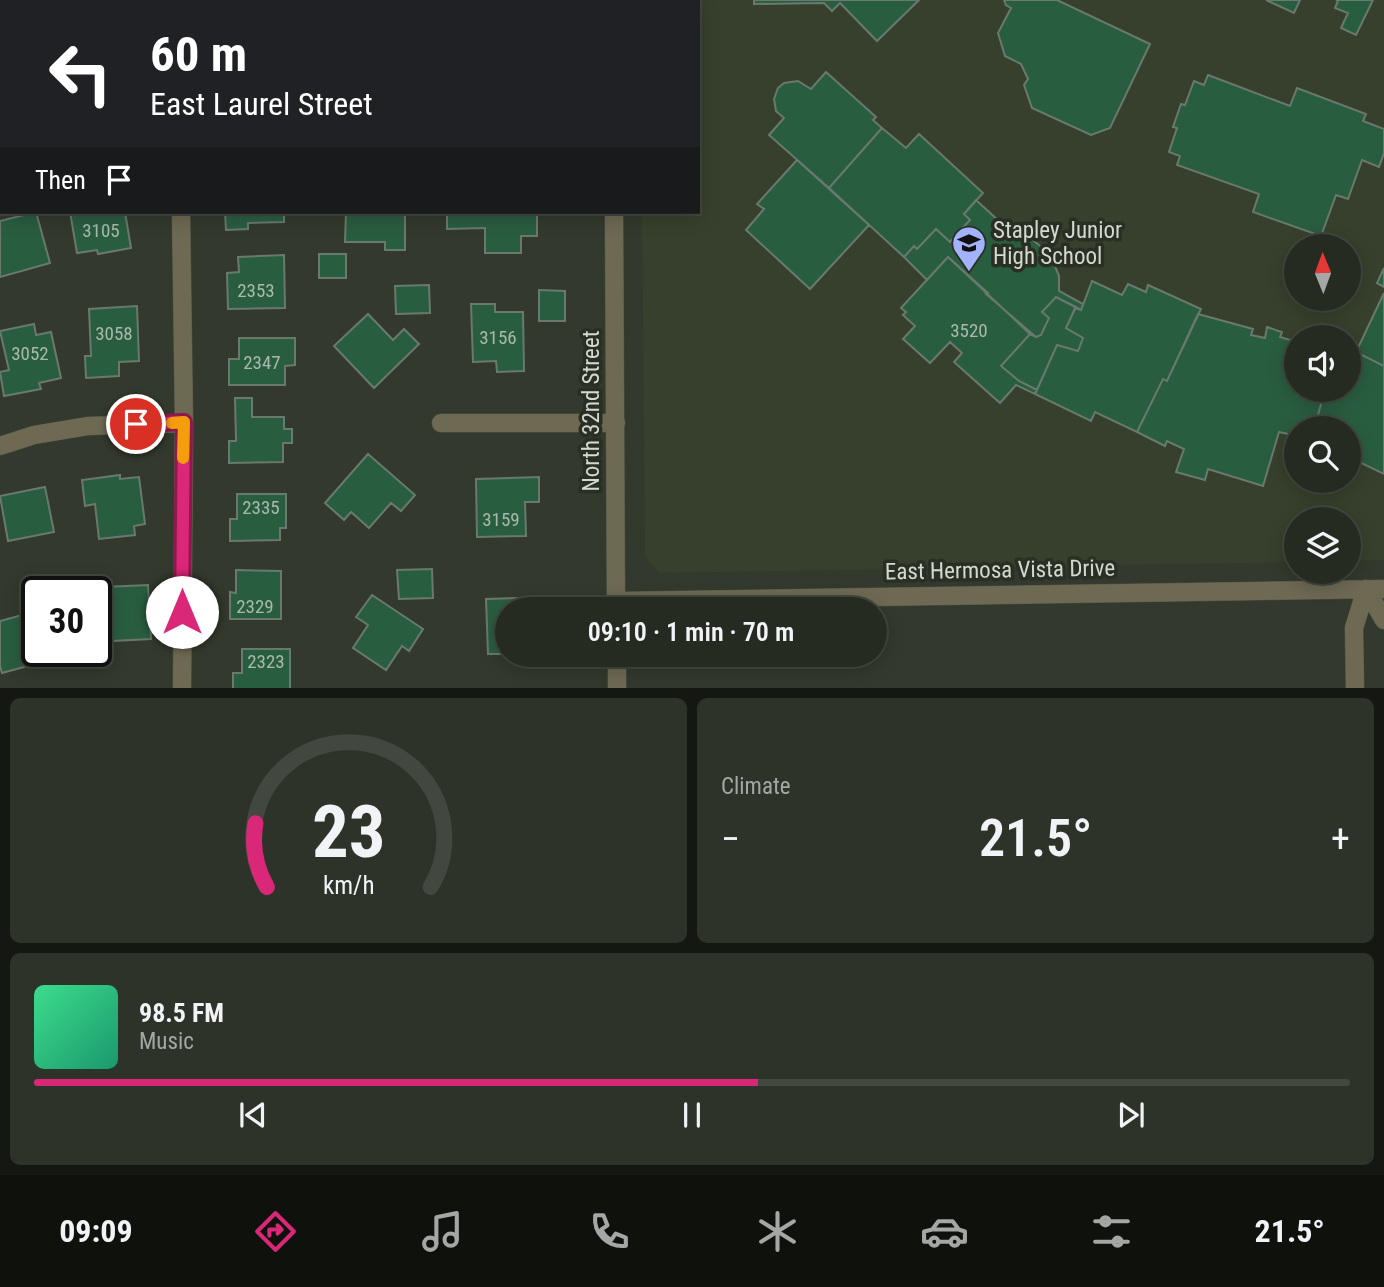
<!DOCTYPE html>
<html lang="en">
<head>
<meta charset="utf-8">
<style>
  :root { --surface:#262b21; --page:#2e332a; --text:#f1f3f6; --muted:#a4a7a5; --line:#42473f; --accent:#db2777 }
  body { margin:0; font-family:"Roboto Condensed",sans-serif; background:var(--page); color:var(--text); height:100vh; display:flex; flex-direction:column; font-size:26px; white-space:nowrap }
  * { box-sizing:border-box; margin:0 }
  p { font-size:23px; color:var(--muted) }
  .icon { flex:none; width:38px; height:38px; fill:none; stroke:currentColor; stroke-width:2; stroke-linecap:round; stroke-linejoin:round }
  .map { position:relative; height:688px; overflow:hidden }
  .drawer { display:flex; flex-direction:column; gap:10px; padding:10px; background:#151812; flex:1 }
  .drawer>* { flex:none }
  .banner { position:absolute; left:0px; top:0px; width:700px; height:214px; box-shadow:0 4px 18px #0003,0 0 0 2px var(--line); background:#202124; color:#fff; overflow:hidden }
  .needle { width:46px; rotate:359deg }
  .buttons { position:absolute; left:1284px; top:234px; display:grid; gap:14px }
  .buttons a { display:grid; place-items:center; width:77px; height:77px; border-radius:50%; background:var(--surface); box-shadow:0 4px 18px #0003,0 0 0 2px var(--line); font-size:35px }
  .speed { position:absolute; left:21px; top:576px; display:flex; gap:14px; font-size:35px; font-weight:700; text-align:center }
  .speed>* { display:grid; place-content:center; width:91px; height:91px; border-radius:50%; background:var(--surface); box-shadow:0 4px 18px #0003,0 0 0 2px var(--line); line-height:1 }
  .speed .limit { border:4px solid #111; border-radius:10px; background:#fff; color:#111 }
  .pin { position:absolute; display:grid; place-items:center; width:60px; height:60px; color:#fff; margin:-30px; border:4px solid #fff; border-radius:50%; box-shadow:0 2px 7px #0007 }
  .me { position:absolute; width:77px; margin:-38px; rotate:0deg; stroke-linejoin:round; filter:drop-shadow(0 0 5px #0008) }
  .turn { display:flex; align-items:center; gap:24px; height:147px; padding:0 35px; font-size:32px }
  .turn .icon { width:91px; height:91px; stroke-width:2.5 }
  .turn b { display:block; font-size:49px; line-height:60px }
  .then { display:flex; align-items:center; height:66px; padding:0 35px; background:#0003; gap:14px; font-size:26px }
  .big { font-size:52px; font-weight:600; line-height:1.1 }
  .drawer .card { flex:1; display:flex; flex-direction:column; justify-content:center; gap:10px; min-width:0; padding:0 24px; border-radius:10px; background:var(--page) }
  .drawer .dial { align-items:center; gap:0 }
  .dial svg { height:182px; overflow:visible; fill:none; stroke:var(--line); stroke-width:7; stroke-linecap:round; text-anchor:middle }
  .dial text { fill:var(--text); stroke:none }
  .song { display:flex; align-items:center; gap:21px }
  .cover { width:84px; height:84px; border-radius:10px; background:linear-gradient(135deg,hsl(150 70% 55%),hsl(160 70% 35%)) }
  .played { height:7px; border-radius:4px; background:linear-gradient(90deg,var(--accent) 55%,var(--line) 55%) }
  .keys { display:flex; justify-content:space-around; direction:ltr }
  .heat { display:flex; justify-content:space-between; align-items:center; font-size:38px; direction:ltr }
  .drawer .tiles { flex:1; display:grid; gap:10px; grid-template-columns:1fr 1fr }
  .card:last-child { grid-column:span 2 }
  .trip { position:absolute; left:495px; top:597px; width:392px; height:70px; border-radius:35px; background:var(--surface); box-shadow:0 4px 18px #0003,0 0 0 2px var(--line); font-weight:600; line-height:70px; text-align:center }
  .tabs { display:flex; height:112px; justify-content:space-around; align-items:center; background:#0f110d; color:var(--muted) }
  .tabs .icon { width:49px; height:49px }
  .tabs .on { color:var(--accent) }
  .tabs b { font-size:32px; color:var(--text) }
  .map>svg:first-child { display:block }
  .built { fill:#37402c; fill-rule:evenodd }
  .building { fill:#295d40; stroke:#69796e; stroke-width:2 }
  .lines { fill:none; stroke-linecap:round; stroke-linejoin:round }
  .minor-casing { stroke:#50564a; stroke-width:19 }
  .minor { stroke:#6d6953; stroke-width:18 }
  .route-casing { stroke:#8e194d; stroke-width:18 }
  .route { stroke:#db2777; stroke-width:12 }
  .slow { stroke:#f59e0b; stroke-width:12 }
  .labels { text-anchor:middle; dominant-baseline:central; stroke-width:7; stroke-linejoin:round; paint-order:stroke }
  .number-label { font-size:19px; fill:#a9b9ac }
  .poi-label { font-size:23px; fill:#d4d8d0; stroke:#292f22; text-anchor:start }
  .street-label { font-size:23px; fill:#d4d8d0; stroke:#292f22 }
</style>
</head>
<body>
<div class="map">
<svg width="1384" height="689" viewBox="0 0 1384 689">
  <rect width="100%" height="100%" fill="#33392c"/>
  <!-- built -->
  <path class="built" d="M639,0H1384V560L1349,561V520H1297V562L660,573L645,557L642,212H698V2H640ZM1297,247H1349V299H1297ZM1297,338H1349V390H1297ZM1297,429H1349V481H1297Z"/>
  <!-- building -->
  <path class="building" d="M357,0H393V2H357Z
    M754,0H919L877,41L840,3L832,11L824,3L754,4Z
    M1004,0H1057L1150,44L1110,128L1091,135L1032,108L1024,85L1028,79L1021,64L1005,56L998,33L1011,8L1006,5Z
    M1266,0H1300L1294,13Z
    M1336,0H1373L1356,35L1341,28L1348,13L1335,8L1338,1Z
    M0,61H2V111L0,112Z
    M826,72L876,117L873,120L882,128L829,188L769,135L784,118L776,111L774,99L778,88L784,83L798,81L811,89Z
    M1208,75L1290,106L1297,88L1366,114L1363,121L1384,129V153L1379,167L1362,160L1348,199L1336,195L1321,236L1253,212L1259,194L1177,165L1180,156L1169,152L1177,128L1173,127L1181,104L1185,105L1194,81L1204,85Z
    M882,128L906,148L919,134L983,193L964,214L970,220L950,242L936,229L917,249L914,246L904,257L829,188Z
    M797,160L869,225L810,289L746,230L764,209L757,204Z
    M976,200L1012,233L1029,237L1050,254L1059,276V291L1083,304L1081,310L1056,297L1042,312L1049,318L1041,335L1036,337L986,294L988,293L948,257L927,280L904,257L914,246L917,249L936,229L950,242L970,220L964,214Z
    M36,212L50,263L0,277V221Z
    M70,212H125L131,248L98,254L97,250L77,253Z
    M225,212H284V222L248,223V229L226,230Z
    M346,212H405V250H385V242H345Z
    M447,212H537V236H521V253H485V228L447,229Z
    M319,254H346V278H319Z
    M284,255L285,308L228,309L227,273L239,272L238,257Z
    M948,257L1030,334L1001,366L1019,381L1037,390L1035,394L1016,385L1000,403L954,362L962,353L950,342L930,363L903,339L915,326L903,315L906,312L901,308Z
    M1384,268V287L1377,283Z
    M1092,281L1122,295L1128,284L1146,292L1148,285L1201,309L1167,381L1163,379L1137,432L1095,412L1091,421L1035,394L1057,345L1078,351L1083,338L1066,328L1075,308L1081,310Z
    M429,285L430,313L396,314L395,286Z
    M539,290L565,291V321H539Z
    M1384,293V366L1356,352Z
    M1056,297L1076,307L1066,328L1083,338L1078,351L1057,345L1037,390L1019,381L1001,366L1030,334L1036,337L1041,335L1049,318L1042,312Z
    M471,304H495V312H523L524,371L497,372L496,361L473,362Z
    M137,306L139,361L119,362V376L86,378L85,356H91L89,309Z
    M368,314L393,340L404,329L419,344L374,388L334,346Z
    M1198,314L1253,329L1251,335L1265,338L1267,327L1282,332L1280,337L1297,342V390H1325L1314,429H1297V436L1279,432L1263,486L1208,469L1205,480L1176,472L1184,449L1167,441L1165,446L1137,432L1163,379L1167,381Z
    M34,324L36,335L51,332L61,378L39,383L41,389L4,396L0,372L9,370L0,331Z
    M239,338H295V365L285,366V385H229V359H239Z
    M1349,346L1357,348L1356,352L1384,366V474L1349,457V429H1314L1325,390H1349Z
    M235,398H252V417H284V429H292V443H283V462L229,463V441H236Z
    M368,454L415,495L401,511L391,503L369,528L351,512L344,520L325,503Z
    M120,475V479L139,477L145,524L134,526L135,535L99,539L95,504L85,506L82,480Z
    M539,477V502H525L526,536L477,537L476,479Z
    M45,487L54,532L8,541L0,496Z
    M237,494H286V528H280V540L230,541V519H237Z
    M432,569L433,598L399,599L397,570Z
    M236,570L281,571V619H230V592L236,593Z
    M148,585L151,639L112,641V654L86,655V651H96V595H104V587Z
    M372,595L423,629L409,651L402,646L386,670L353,648L368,625L356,617Z
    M551,597V609H508V654H488L486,599Z
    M37,611V651H56V653L33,659L35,664L2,673L0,666V621Z
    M242,649H290V689H233V673H242Z"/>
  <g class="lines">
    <!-- minor casing -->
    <g class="minor-casing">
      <path id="minor" d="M612,0V2
        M0,164H2
        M181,212L184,423L182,689
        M614,212L616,609
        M441,423H616
        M0,446L34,435L88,426L184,423
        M1366,589L1384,620
        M616,601L1384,589
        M617,654V689
        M1355,689L1354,628L1366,589"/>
    </g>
    <!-- minor -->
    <use href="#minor" class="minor"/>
  </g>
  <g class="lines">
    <!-- route casing -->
    <g class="route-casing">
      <path id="route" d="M136,424L184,422L182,612"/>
    </g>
    <!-- route -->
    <use href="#route" class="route"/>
    <!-- slow -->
    <path class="slow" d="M172,423L184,422L183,458"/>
  </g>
  <!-- icons -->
  <defs>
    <g id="school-pin" transform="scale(1.75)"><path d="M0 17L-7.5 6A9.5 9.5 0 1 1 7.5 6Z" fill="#a2b2fd" stroke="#292f22"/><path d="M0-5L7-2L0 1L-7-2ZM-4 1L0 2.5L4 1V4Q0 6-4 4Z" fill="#111"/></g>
  </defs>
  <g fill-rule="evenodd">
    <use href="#school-pin" x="969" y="243"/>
  </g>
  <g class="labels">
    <!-- number labels -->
    <g class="number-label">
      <text x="101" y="230">3105</text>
      <text x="256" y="290">2353</text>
      <text x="969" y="330">3520</text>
      <text x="114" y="333">3058</text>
      <text x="498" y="337">3156</text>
      <text x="30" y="353">3052</text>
      <text x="262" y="362">2347</text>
      <text x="261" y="507">2335</text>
      <text x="501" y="519">3159</text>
      <text x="255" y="606">2329</text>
      <text x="266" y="661">2323</text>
    </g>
    <!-- poi labels -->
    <g class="poi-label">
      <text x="993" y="230">Stapley Junior<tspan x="993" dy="26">High School</tspan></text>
    </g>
    <!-- street labels -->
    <g class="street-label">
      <text transform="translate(591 411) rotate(-90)">North 32nd Street</text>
      <text transform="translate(1000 570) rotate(-1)">East Hermosa Vista Drive</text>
    </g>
  </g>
</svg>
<div class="buttons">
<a><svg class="needle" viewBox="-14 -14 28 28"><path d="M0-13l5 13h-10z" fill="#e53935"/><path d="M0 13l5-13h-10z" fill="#a4a7a5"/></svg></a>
<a><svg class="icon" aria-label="sound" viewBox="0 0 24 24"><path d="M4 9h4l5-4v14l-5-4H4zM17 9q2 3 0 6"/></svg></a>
<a><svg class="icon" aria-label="search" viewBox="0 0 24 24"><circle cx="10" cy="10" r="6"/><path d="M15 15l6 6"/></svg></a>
<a><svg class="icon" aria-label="layers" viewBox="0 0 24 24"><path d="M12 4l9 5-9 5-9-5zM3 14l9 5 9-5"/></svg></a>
</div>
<div class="speed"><div class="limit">30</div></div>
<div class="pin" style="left:136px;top:424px;background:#d93025"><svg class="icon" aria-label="arrive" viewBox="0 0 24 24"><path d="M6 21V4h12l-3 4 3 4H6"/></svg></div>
<svg class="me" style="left:182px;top:612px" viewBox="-20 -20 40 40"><circle r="19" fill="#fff"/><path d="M0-13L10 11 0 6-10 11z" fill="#db2777"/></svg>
<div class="trip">09:10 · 1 min · 70 m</div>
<div class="banner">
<div class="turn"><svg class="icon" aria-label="left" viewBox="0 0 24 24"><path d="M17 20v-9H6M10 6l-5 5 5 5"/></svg><div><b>60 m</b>East Laurel Street</div></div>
<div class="then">Then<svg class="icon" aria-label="arrive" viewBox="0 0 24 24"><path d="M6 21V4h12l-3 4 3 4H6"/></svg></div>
</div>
</div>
<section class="drawer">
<div class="tiles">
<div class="card dial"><svg viewBox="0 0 100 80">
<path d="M14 69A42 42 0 1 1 86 69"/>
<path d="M14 69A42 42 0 0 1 9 41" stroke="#db2777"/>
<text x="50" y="56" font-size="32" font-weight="700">23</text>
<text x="50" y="72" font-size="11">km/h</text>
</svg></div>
<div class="card"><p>Climate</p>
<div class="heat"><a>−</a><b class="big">21.5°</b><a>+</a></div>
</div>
<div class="card">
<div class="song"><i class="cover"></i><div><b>98.5 FM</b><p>Music</p></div></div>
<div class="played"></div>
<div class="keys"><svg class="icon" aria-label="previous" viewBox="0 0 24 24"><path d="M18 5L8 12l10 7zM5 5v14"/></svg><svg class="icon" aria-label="pause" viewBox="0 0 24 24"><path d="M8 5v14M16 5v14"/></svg><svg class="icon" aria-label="next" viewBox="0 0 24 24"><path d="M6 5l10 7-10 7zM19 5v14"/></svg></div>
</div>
</div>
</section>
<nav class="tabs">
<b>09:09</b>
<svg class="icon on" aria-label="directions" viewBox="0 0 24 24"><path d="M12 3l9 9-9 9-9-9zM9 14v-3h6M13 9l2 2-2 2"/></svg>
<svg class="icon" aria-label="music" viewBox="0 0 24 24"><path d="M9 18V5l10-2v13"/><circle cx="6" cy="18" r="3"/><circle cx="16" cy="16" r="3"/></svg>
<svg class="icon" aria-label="phone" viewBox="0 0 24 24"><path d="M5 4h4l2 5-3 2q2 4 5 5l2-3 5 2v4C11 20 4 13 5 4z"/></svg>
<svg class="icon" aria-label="climate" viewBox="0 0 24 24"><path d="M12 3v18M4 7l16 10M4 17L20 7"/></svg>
<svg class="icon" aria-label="car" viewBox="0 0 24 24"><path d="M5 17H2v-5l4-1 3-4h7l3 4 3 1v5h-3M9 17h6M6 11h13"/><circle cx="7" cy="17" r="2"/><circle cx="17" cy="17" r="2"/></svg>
<svg class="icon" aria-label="filters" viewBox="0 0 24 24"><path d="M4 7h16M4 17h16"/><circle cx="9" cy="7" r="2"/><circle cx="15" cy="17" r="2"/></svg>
<b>21.5°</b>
</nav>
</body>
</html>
